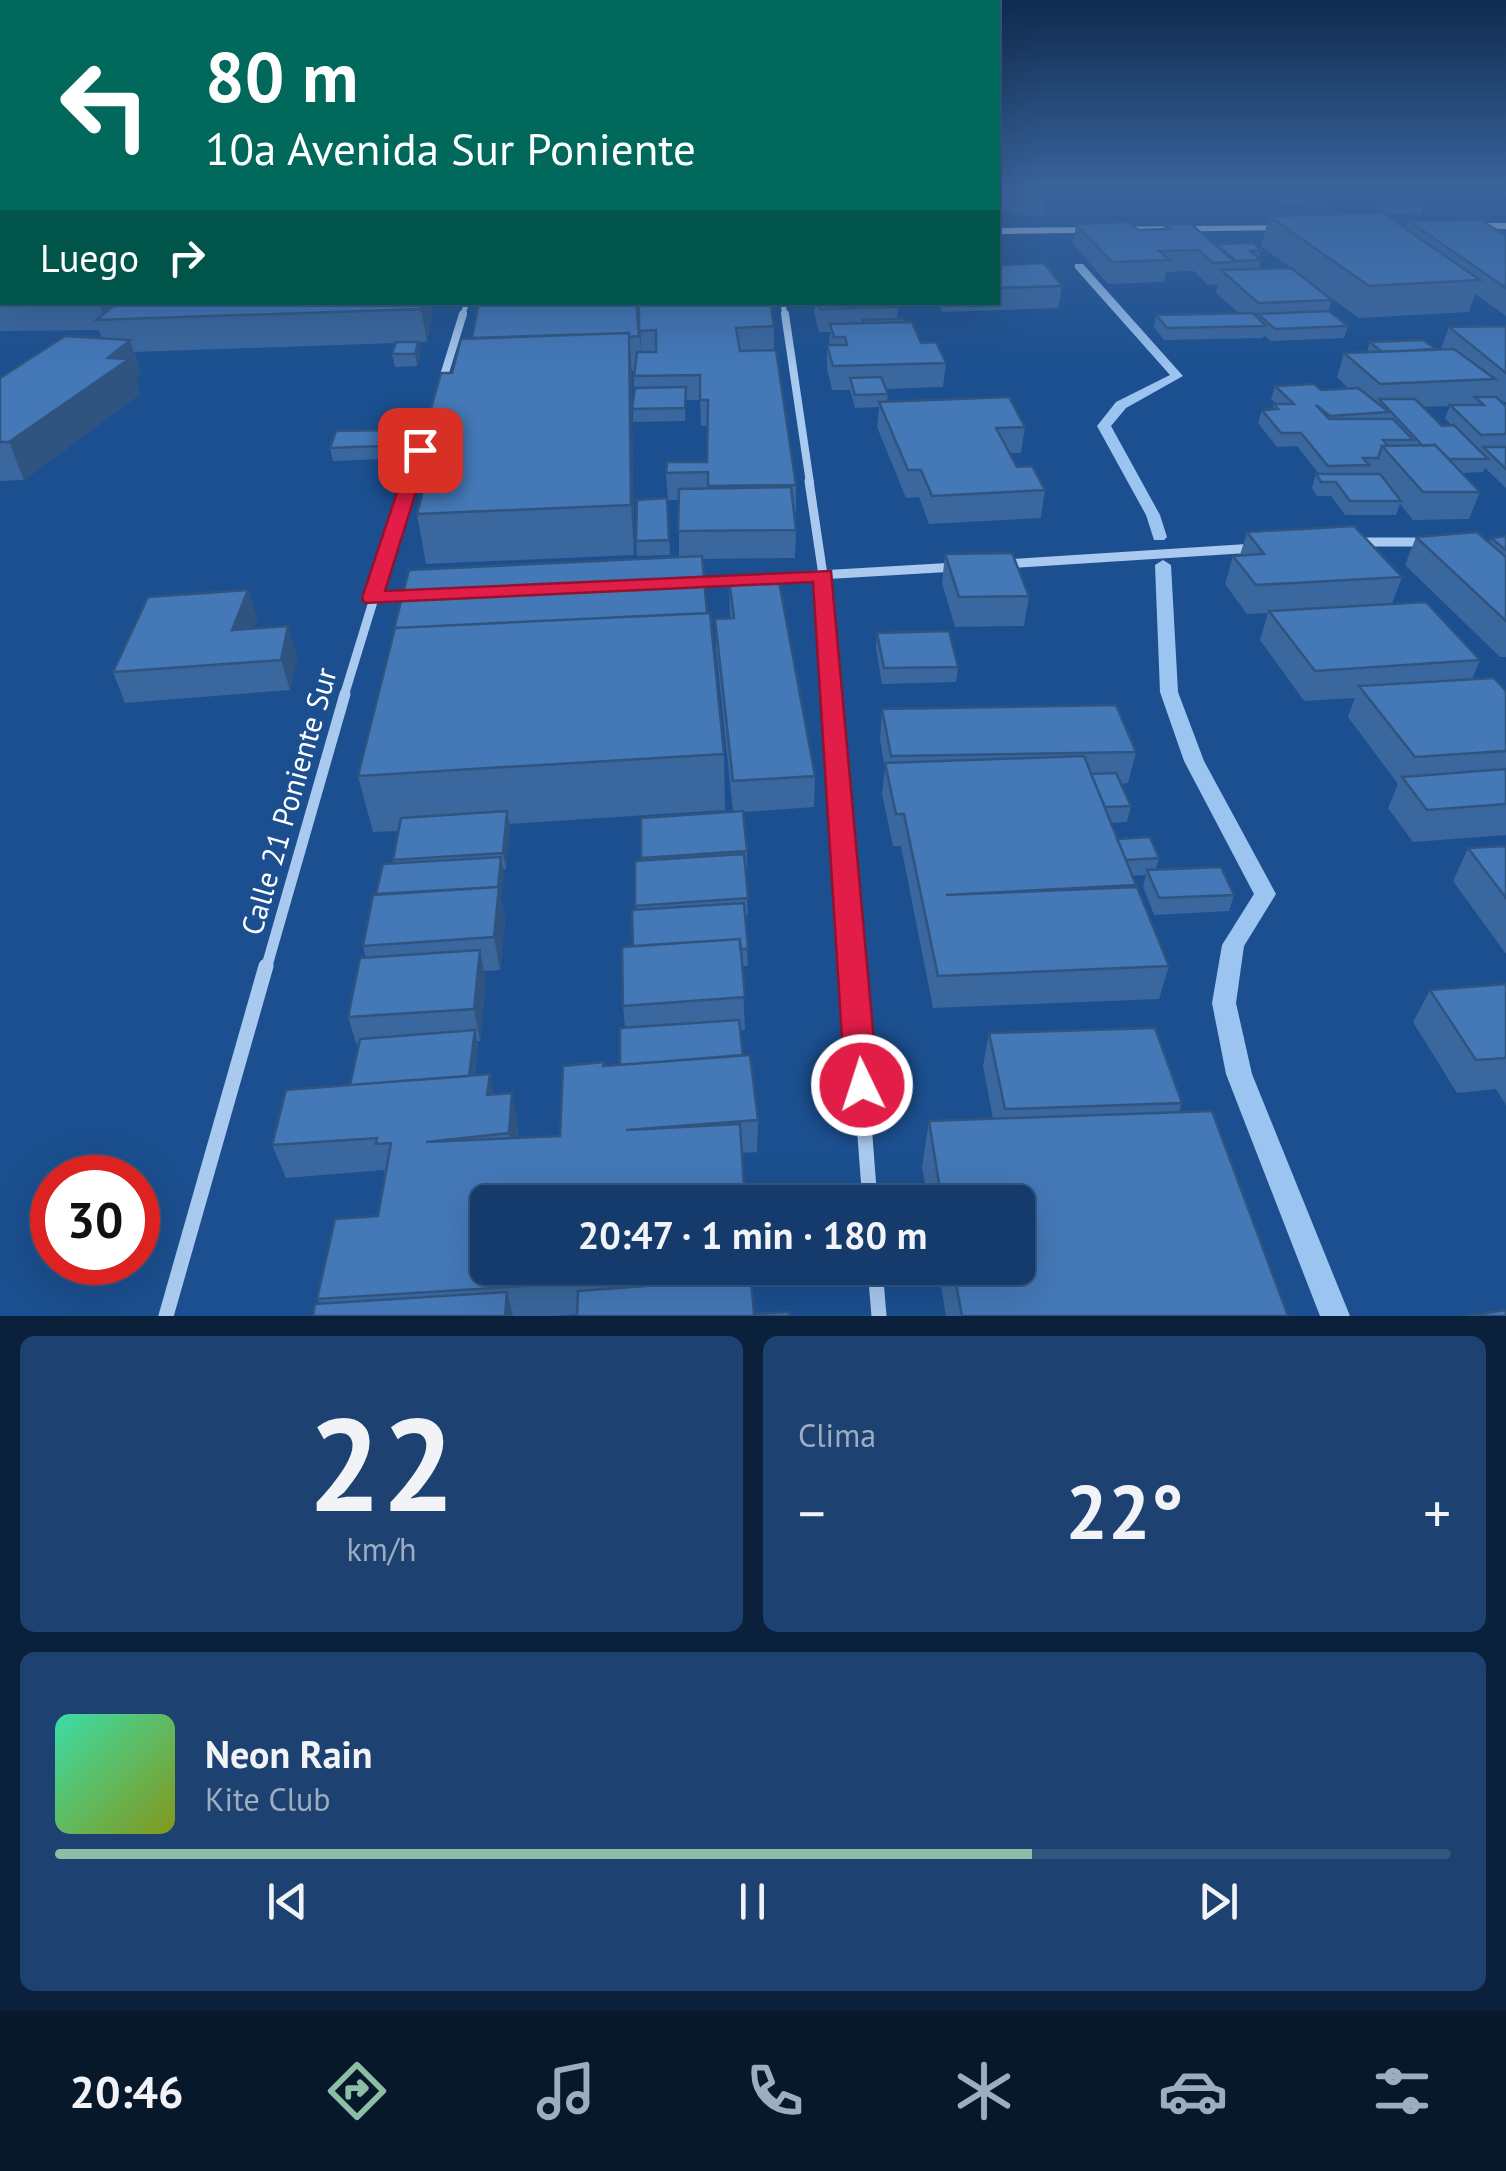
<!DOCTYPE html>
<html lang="es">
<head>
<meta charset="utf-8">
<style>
  :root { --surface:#143b6b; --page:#1d4271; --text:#f1f3f6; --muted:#9dadc1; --line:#33557e; --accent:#8abfa5 }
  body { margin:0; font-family:"PT Sans",sans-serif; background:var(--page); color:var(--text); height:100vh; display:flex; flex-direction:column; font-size:38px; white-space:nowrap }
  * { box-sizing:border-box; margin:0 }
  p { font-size:32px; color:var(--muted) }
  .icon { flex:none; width:55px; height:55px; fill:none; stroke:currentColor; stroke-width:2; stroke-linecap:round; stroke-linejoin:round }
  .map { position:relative; height:1316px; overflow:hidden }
  .side { display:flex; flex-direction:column; gap:20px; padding:20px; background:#0b203b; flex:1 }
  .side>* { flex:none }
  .guide { position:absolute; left:0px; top:0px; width:1000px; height:305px; box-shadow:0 10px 40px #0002,0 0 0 2px var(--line); background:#00695c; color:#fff; overflow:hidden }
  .speed { position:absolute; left:30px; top:1155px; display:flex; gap:20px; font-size:50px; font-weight:700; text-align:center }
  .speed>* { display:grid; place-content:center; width:130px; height:130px; border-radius:50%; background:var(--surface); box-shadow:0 10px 40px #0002,0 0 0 2px var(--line); line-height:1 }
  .speed .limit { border:15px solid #d22; background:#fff; color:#111 }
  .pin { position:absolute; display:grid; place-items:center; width:85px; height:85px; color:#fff; margin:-42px; border-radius:20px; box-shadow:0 5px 15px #0006 }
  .me { position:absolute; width:110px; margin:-55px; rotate:356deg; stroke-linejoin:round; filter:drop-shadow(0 0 8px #0008) }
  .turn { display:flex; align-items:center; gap:35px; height:210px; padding:0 40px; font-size:45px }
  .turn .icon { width:130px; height:130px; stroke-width:2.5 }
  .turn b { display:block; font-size:70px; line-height:85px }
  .then { display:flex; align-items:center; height:95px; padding:0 40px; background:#0003; gap:20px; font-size:38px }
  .big { font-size:75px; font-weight:800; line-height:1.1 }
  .side .widget { flex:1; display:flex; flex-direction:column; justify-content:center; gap:15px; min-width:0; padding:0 35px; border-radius:15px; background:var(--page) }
  .side .dial { align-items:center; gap:0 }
  .dial b { font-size:130px; line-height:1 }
  .song { display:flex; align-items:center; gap:30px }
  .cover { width:120px; height:120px; border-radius:15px; background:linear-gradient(135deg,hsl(160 70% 55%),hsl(70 70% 35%)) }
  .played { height:10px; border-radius:5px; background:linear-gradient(90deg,var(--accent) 70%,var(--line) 70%) }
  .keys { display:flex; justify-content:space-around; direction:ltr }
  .heat { display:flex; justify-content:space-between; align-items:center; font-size:55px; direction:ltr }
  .side .tiles { flex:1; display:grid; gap:20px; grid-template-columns:1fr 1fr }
  .widget:last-child { grid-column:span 2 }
  .trip { position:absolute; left:470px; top:1185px; width:565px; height:100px; border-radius:15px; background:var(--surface); box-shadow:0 10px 40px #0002,0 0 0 2px var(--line); font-weight:800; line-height:100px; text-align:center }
  .tab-bar { display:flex; height:160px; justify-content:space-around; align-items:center; background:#08182b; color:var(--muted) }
  .tab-bar .icon { width:70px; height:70px }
  .tab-bar .active { color:var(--accent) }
  .tab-bar b { font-size:45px; color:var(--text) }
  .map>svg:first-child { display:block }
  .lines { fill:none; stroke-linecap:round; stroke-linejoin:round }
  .stream { fill:#9cc4f0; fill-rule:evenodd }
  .street-far4 { stroke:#a9c9ee; stroke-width:5 }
  .street-far3 { stroke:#a9c9ee; stroke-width:8 }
  .street-far2 { stroke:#a9c9ee; stroke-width:9 }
  .street-far1 { stroke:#a9c9ee; stroke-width:11 }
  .street { stroke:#a9c9ee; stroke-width:15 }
  .secondary { fill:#d6e6fa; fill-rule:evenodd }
  .wall { fill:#3a679d; fill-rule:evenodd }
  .shaded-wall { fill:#305480 }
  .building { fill:#4478b7; stroke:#305480; stroke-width:2.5 }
  .route { fill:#e11d48; stroke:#92132f; stroke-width:2.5 }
  .labels { text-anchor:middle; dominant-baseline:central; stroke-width:8; stroke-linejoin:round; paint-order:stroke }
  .street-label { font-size:30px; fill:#fff; stroke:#1b4f8f }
</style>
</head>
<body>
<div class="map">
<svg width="1506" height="1316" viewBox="0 0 1506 1316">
  <rect width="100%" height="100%" fill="#1b4f8f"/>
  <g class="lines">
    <!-- stream -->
    <path class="stream" d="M1075,264H1083L1183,376L1126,408L1111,426L1160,515L1167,537L1164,540H1154L1146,515L1097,426L1116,402L1170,375L1075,268Z
      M1163,560L1171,565L1178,692L1204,761L1276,894L1244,946L1236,1003L1252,1074L1350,1316H1320L1226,1074L1212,1003L1222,945L1254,894L1184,761L1160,692L1155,565Z"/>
    <!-- street-far4 -->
    <path class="street-far4" d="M783,302L785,317
      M462,317L467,302"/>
    <!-- street-far3 -->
    <path class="street-far3" d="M785,314L810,483
      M442,382L463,314
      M409,483L421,446"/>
    <!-- street-far2 -->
    <path class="street-far2" d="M809,481L823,575L832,696
      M1357,542H1425
      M1003,564L1255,548
      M768,578L956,567
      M693,582L741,579
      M372,598L416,596
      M344,696L410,481"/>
    <!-- street-far1 -->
    <path class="street-far1" d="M832,694L853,969
      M266,969L345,694"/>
    <!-- street -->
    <path class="street" d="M852,966L870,1202
      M875,1268L879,1316
      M166,1316L266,966"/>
    <!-- secondary -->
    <path class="secondary" d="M1463,223H1506V229L1459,228L1458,226Z
      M1289,225L1294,228L1293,230L998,234V228Z
      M0,241H2V247H0Z"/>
  </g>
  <!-- wall -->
  <path class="wall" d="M998,186H1050L1043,217L998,213Z
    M1272,186H1358H1321L1330,197L1327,207L1284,206L1271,188Z
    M1359,186H1418L1427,195L1421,215L1384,213Z
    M1436,186H1502L1506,188V195L1504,200L1451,199L1436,187Z
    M1269,216L1406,229L1409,221L1506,236V316L1475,294L1469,312L1359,318L1261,246Z
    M1076,224L1138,230H1163L1164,224L1216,245L1261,250L1259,258L1261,260L1259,269L1332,300L1328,311L1348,326L1344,338L1271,341L1264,335L1263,338L1164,340L1154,327L1156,315L1239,313L1216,293L1218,284L1208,285L1194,271L1166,272L1164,282L1108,284L1073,244Z
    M0,246H2V302H430L432,314L427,342H418L420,354L417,366L395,367L392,354L396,343L134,352L141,375L136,379L140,394L24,480L0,481V378L102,339L99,330L0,331Z
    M998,265L1062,286L1058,308L943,312L937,302H998Z
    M636,302L641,352L639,302L774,326V350L796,485V512H794L796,530L795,558L702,559L724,754L725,810L509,824L506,869H503L501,898L505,919L500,970L484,971L486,982L480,1041H477L478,1047L475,1075L494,1094L512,1093L518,1125V1138L560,1136L604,1062V1066L620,1065L625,1028L623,1006L633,946L636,910L635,861L641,860V818L733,812L716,649L715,619L730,618L729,578L815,776L814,807L743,812L747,851V868H745L748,915H745L748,966H742L745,1030H740L743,1055L758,1120L757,1152L742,1153L750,1278L754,1314L789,1316L577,1314L551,1316H313L320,1304L317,1299L378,1216L385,1175L384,1170L286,1178L272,1145L350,1085L358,1049L348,1017L366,958L363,946L376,894L394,863L393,860L399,831L373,832L358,776L679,557V500H668L666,473L707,462L708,426H701L700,400H686L685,421L633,422L634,371H631L634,555L426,564L417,514L424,488L418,455L452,373L472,338Z
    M815,302H896L898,307L897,319L921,343L946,363L943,387L886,389L888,394L887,401L1025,427L1021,453H1010L1017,467L1045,490L1041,518L929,524L919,497L906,498L877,427L879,407L855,408L850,390H832L827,369V345H829L830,332H819L814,312Z
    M1506,326V402H1502L1506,406V488L1485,468L1483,472L1462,473L1480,492L1469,519L1413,520L1400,504L1396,515H1345L1331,496H1317L1312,488L1316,474H1319L1297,446L1277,447L1258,423L1262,410H1272L1274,404H1277L1271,399L1275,386L1321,390L1349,389L1337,377L1344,353L1367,352L1370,342L1441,349L1449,327ZM1450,406L1445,418L1452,426H1442L1423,407Z
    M388,443L383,459L333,461L330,448Z
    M667,498L670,555L637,556L636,541Z
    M1247,532L1402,577L1392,604L1480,660L1472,679L1506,691V835L1413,842L1388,808L1398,784L1348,717L1355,698L1304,701L1260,640L1268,613L1247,614L1225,584L1233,556L1240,555Z
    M1506,536V657H1500L1405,565L1416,537L1489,542L1491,538Z
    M945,554L1029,596L1024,626L955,627L942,583Z
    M248,590L257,620L253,628L288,626L297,656L290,690L125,703L113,672Z
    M877,633L958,667L956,682L882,684L876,648Z
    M882,709L1136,752L1128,783L1121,784L1131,806L1127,822L1111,823L1117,839L1159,858L1156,869L1234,895L1229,911L1154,915L1143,886L1146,875L1132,876L1136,885L1135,887L1169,966L1159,999L933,1008L901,846H893L882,794L885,768L880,740Z
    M1506,846V954L1453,881L1468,848Z
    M1506,984V1105L1496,1089L1457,1093L1413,1022L1430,990Z
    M989,1033L1182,1103L1179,1112L1288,1316H946L938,1268H1018V1202H928L922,1167L929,1121L993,1119L983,1066Z"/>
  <!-- shaded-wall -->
  <path class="shaded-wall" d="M2,188V212L0,214V190Z
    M99,302H159L104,319Z
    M423,302H430L432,314L427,342L421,309Z
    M629,333L632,376L634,555L631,505Z
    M130,340L141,375L136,379L140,394L24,480L9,442Z
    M418,342L420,354L417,366L415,354Z
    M386,430L388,443L383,459L380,446Z
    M248,590L257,620L241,660L232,630Z
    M288,626L297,656L290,690L281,660Z
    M507,811L510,827L506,869L503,853Z
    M501,857L504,874L501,898L505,919L500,970L494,937Z
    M480,950L486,982L480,1041L474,1009Z
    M475,1030L478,1047L472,1104L468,1087Z
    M490,1074L496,1107L487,1095Z
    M512,1093L518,1125L516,1165L509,1133Z
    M507,1292L513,1316H505Z"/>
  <!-- building -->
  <path class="building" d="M998,186H1049L1046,197L998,194Z
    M1279,186H1321L1330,197L1287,195Z
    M1382,186H1418L1427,195L1390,194Z
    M1450,186H1502L1506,190L1455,189Z
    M1383,213L1480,280L1369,286L1269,216Z
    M1481,220L1506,236V288L1409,221Z
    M1129,222L1138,230L1170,229L1164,224H1191L1235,262L1213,263L1199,250L1159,251L1169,260L1112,262L1076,224Z
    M1253,243L1261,250L1250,251L1261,260L1236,261L1216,244Z
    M0,246H2V279H0Z
    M1044,263L1062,286L998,288V265Z
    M1291,268L1332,300L1258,303L1221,270Z
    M118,302H423L421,309L96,320Z
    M479,302H636L639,336L629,337V333L472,338Z
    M639,302H770L774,326L736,328L740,351L776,350L796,485L708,486V472L666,473L667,462H707L708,400H700V375L634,376L637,352H656V330L639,331Z
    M818,302H896L898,307L820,309Z
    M1329,311L1348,326L1275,329L1258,314Z
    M1253,313L1266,326L1167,328L1156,315Z
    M904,319L906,322L864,323L863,320Z
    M912,322L921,343L936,342L946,363L833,366L827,345H847L845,337H834L830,324Z
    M1506,326V373L1449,327Z
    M629,333L631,505L417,514L432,455H418L441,373H452L461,339Z
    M65,336L130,340L108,358L129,359L9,442H0V378Z
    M1423,340L1436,349L1382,352L1370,342Z
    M396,342H418L415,354H392Z
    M1454,349L1495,379L1380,384L1344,353Z
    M881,377L888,394L855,395L850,378Z
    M1314,384L1321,390L1358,388L1389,412L1330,416L1316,405L1329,419H1393L1413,440H1383L1388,446H1382L1378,458H1363L1369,465L1328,466L1301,433H1281L1262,410L1278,409L1274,404H1294L1275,386Z
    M686,387L685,408L632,409L635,388Z
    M1009,397L1025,427L996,428L1017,467L1032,466L1045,490L932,496L921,470H908L879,402Z
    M1475,397H1496L1506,406V434L1481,435L1450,405H1484Z
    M1379,399H1415L1442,426L1454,425L1488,459H1449L1435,445L1423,446Z
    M386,430L380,446L330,448L336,431Z
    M1435,445L1480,492H1423L1382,446Z
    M1483,447H1506V469Z
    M1316,474H1380L1401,501H1350L1336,482H1321Z
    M791,487L796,530L678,531L679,489Z
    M667,498L669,540L636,541L637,500Z
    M1354,526L1402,577L1256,585L1233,556L1264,554L1247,532Z
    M1477,532L1506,557V621L1416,537Z
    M1506,536V550L1491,538Z
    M1012,553L1029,596L959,597L945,554Z
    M702,556L707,613L395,628L393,633L409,570Z
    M778,576L815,776L733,781L715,619L734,618L729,578Z
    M248,590L232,630L288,626L281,660L113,672L148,597Z
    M1426,602L1480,660L1315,671L1269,611Z
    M710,613L724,754L358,776L395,628Z
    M949,631L958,667L884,668L877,633Z
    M1494,678L1506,691V751L1415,757L1359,686Z
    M1116,705L1136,752L891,756L882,709Z
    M1084,756L1136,885L946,895L1137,887L1169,966L938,976L904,814H896L885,763Z
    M1506,769V804L1427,810L1402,777Z
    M1116,773L1131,806L1105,807L1091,774Z
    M507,811L503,853L393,860L401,818Z
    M743,811L747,851L641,858V818Z
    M1150,837L1159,858L1126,860L1117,839Z
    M1506,846V898L1468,848Z
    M744,854L748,898L635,906V861Z
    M501,857L498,887L376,894L383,864Z
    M1221,867L1234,895L1159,898L1147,870Z
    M499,887L494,937L363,946L373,895Z
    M744,903L748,949H740V939L633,946L632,910Z
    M740,939L745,997L623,1006L622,947Z
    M480,950L474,1009L348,1017L360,958Z
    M1506,984V1058L1476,1060L1430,990Z
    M739,1020L743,1055L620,1065V1028Z
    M1155,1028L1182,1103L1005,1109L989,1033Z
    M475,1030L469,1076L350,1085L360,1039Z
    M750,1055L758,1120L626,1130L740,1124L745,1202H488V1268H749V1272L317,1299L335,1219L378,1216L391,1143L376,1144L377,1138L272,1145L286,1090L490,1074L487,1095L512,1093L509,1133L426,1142L560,1136L563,1066L604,1062L603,1066Z
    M1212,1111L1288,1316H962L953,1268H1018V1202H942L929,1121Z
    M751,1278L754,1314L789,1312V1316H577L578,1291Z
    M507,1292L505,1316H313L315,1304Z
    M1506,1310V1316H1468Z"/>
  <!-- sky -->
  <linearGradient id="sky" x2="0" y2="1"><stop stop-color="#0f2b4f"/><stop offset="0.5" stop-color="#39639b"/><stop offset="1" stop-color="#39639b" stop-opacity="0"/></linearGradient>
  <rect width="1506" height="370" fill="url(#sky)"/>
  <!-- route -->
  <path class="route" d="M420,445L429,450L385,591L831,571L878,1085L873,1095L862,1099L850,1095L845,1085L813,582L365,603L362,598L411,450Z"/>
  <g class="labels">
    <!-- street labels -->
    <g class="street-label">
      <text transform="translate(288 801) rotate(-74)">Calle 21 Poniente Sur</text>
    </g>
  </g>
</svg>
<div class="speed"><div class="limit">30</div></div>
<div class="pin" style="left:420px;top:450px;background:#d93025"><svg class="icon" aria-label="arrive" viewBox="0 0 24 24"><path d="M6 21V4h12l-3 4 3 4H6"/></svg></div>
<svg class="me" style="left:862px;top:1085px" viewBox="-20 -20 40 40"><circle r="17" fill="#e11d48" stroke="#fff" stroke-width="3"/><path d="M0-11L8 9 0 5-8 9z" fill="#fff"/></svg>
<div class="trip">20:47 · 1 min · 180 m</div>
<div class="guide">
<div class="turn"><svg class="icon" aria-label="left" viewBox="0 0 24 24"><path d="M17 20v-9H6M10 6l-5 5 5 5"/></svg><div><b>80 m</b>10a Avenida Sur Poniente</div></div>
<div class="then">Luego<svg class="icon" aria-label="right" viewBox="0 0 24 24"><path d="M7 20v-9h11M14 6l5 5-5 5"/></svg></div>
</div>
</div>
<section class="side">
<div class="tiles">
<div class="widget dial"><b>22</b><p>km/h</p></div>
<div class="widget"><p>Clima</p>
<div class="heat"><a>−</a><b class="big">22°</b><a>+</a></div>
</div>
<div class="widget">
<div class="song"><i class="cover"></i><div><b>Neon Rain</b><p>Kite Club</p></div></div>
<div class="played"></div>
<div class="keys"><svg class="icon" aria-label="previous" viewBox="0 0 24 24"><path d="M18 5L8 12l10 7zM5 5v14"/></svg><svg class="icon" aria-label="pause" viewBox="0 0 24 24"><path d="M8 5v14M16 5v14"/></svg><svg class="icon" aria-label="next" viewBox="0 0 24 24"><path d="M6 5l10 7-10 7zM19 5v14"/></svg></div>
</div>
</div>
</section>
<nav class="tab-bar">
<b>20:46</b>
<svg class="icon active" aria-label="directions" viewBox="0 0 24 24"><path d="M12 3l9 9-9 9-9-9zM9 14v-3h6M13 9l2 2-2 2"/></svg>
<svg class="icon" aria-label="music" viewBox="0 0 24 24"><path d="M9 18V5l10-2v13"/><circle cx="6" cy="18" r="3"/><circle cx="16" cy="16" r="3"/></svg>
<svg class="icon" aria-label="phone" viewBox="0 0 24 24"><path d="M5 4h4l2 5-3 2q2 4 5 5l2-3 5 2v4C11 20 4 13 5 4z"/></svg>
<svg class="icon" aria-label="climate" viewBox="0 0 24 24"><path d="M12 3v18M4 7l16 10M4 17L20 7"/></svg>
<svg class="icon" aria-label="car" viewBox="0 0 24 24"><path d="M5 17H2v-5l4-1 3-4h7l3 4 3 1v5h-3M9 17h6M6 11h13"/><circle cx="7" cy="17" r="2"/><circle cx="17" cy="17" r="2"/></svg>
<svg class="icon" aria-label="filters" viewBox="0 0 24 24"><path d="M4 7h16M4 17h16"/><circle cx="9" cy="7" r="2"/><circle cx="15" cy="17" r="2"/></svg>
</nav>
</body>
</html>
